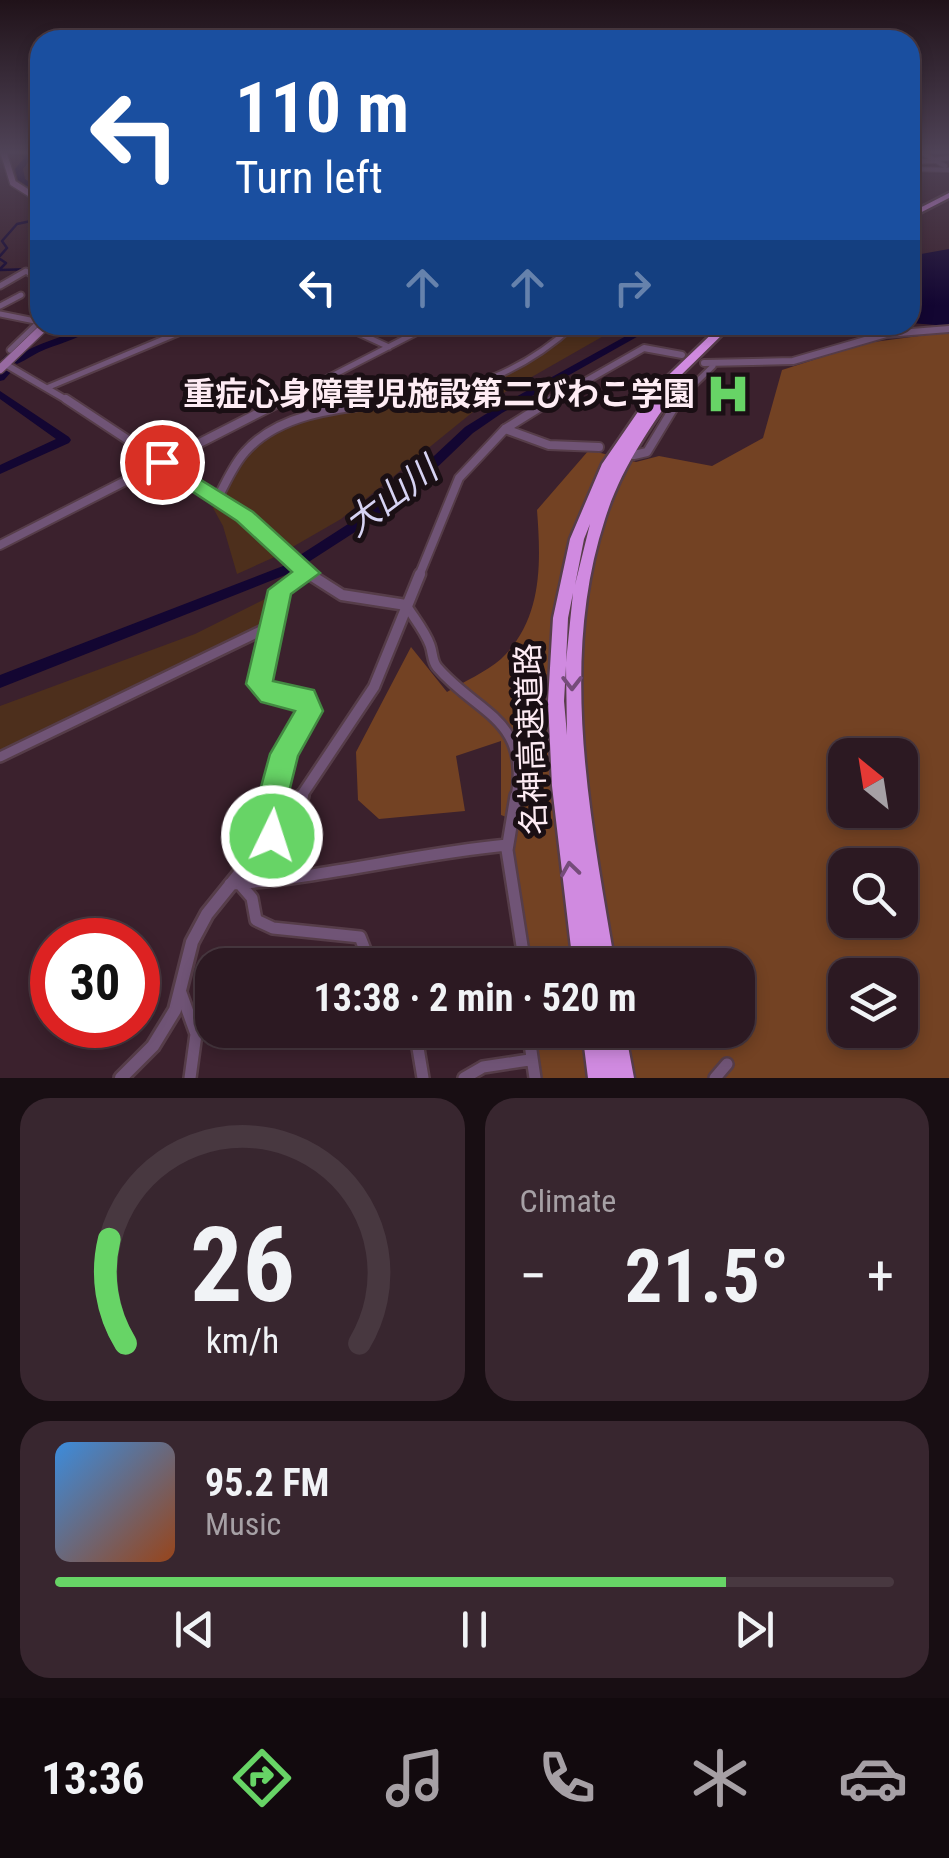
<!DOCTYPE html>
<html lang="en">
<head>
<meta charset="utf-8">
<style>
  :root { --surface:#2c1922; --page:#38262f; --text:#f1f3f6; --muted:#a6a0a5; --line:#483840; --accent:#67d466 }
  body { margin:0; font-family:"Roboto Condensed","Noto Sans JP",sans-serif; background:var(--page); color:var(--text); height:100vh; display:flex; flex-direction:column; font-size:38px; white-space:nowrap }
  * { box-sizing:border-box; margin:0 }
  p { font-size:32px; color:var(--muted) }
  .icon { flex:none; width:55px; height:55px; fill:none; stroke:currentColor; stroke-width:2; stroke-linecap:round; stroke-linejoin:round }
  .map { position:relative; height:1078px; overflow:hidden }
  .sheet { display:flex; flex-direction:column; gap:20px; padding:20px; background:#180e13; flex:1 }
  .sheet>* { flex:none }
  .guide { position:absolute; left:30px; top:30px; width:890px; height:305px; border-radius:30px; box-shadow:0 5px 15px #0003,0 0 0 2px var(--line); background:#1a4fa0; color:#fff; overflow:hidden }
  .needle { width:65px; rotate:330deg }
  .tools { position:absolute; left:828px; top:738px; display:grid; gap:20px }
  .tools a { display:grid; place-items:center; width:90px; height:90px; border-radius:20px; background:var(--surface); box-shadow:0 5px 15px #0003,0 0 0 2px var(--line); font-size:50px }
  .speed { position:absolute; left:30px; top:918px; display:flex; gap:20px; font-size:50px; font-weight:700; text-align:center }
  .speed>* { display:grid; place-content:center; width:130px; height:130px; border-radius:50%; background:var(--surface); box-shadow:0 5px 15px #0003,0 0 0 2px var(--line); line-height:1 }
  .speed .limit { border:15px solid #d22; background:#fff; color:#111 }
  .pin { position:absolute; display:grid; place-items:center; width:85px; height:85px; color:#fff; margin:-42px; border:5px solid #fff; border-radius:50%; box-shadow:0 2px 10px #0007 }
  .me { position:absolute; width:110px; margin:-55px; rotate:4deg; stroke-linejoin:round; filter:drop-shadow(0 0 8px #0008) }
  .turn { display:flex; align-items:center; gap:35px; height:210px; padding:0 40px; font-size:45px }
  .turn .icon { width:130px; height:130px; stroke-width:2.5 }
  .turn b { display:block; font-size:70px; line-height:85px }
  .lanes { display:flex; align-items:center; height:95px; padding:0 40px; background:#0003; justify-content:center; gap:50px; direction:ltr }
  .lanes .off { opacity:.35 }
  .big { font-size:75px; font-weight:700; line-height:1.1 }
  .sheet .tile { flex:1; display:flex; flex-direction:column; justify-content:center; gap:15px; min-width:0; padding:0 35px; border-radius:30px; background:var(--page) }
  .sheet .dial { align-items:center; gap:0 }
  .dial svg { height:260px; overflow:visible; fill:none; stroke:var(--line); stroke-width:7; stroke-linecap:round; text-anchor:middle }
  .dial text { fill:var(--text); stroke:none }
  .song { display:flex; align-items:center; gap:30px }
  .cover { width:120px; height:120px; border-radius:15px; background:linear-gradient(135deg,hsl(210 70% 55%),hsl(20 70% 35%)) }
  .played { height:10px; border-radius:5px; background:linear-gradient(90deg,var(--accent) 80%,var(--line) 80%) }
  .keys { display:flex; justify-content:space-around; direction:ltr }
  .heat { display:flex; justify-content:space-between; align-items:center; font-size:55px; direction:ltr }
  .sheet .tiles { flex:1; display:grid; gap:20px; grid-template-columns:1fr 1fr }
  .tile:last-child { grid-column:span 2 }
  .trip { position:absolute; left:195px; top:948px; width:560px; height:100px; border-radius:30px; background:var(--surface); box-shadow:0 5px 15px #0003,0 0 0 2px var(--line); font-weight:700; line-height:100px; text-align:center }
  .tabs { display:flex; height:160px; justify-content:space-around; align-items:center; background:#120a0e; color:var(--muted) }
  .tabs .icon { width:70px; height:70px }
  .tabs .on { color:var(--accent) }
  .tabs b { font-size:45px; color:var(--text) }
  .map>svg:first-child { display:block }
  .green { fill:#4d2f1c }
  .forest { fill:#734223; fill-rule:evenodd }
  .water { fill:#130632 }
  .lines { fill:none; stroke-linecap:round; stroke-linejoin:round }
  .stream { stroke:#130632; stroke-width:2.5 }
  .river { fill:#130632; fill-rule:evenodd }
  .tertiary-tunnel { stroke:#583f4b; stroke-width:6; stroke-dasharray:6 4; stroke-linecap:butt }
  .minor-far4-casing { stroke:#563d49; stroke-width:6 }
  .minor-far3-casing { stroke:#563d49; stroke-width:9 }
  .minor-far2-casing { stroke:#563d49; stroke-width:12 }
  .minor-far1-casing { stroke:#563d49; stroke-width:14 }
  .minor-casing { stroke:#563d49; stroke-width:16 }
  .tertiary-far3-casing { stroke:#563d49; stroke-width:10 }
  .tertiary-far2-casing { stroke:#563d49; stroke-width:12 }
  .tertiary-far1-casing { stroke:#563d49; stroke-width:15 }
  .tertiary-casing { stroke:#563d49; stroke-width:18 }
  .secondary-far1-casing { stroke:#563d49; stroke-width:9 }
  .secondary-casing { stroke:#563d49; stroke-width:11 }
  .motorway-casing { stroke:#563d49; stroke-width:5 }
  .minor-far4 { stroke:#705476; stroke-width:4 }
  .minor-far3 { stroke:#705476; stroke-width:5 }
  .minor-far2 { stroke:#705476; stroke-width:8 }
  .minor-far1 { stroke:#705476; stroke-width:9 }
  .minor { stroke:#705476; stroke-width:11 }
  .tertiary-far3 { stroke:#705476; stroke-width:6 }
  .tertiary-far2 { stroke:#705476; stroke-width:8 }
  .tertiary-far1 { stroke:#705476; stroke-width:10 }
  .tertiary { stroke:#705476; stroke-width:12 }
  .secondary-far1 { stroke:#976aa1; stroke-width:6 }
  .secondary { stroke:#976aa1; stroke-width:8 }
  .motorway { fill:#d08ae0; fill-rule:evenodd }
  .oneway { stroke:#754c7a }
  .route { fill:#67d466; stroke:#438a42; stroke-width:2.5 }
  .labels { text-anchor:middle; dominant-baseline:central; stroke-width:10; stroke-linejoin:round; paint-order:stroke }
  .poi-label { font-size:32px; font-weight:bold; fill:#feecf4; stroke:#1a0f14; text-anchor:end }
  .street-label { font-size:32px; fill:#feecf4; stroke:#1a0f14 }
  .water-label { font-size:35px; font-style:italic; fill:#d6d3f3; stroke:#1a0f14 }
</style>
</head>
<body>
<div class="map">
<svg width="949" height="1078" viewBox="0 0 949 1078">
  <rect width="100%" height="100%" fill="#3b212d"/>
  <!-- green -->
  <path class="green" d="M577,325H613L614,330L479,407L341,519L289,549L223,497C259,399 373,413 457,393C504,382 543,357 577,325Z
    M217,503L241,518L279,555L237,574L223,526L213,508Z
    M273,595L266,624L0,751V706L195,634Z"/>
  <!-- forest -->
  <path class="forest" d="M949,332V1078H540L536,1030H738V965H532L511,848L516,821L501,815V741L456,756L465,811L379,819L358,800L356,752L411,647L447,692C463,682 486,672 501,659C543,619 541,563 537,510L589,450L636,462L659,456L712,466L763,438L782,370L866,343ZM845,755H900V810H845ZM845,865H900V920H845ZM845,975H900V1030H845Z"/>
  <!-- water -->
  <path class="water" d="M949,249V326L910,323V256Z"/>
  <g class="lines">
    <!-- stream -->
    <path class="stream" d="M0,256L7,248L2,241L17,224L40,219
      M0,259L6,263L0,269
      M0,270L33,269
      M34,270L40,269
      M16,348L39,325
      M4,359L13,351"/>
    <!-- river -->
    <path class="river" d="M19,154H28L32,157L23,169L25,179L40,189V194L18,180L15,169L24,158Z
      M85,325H97C82,338 64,342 46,349C35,353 27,360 17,364L12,361C33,342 62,340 85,325Z
      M646,325H658L502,413L473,433L400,503L293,572L0,688V675L283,566L390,497L465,427L494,409Z
      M7,368L12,371L4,380L0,381V372Z
      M0,391L69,437L71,440L69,443L0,474V465L56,439L0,399Z"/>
    <!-- tertiary-tunnel -->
    <path class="tertiary-tunnel" d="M682,355L704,363"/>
    <!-- minor-far4 casing -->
    <g class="minor-far4-casing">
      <path id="minor-far4" d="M924,154L945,166
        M933,160L949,158
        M910,162L935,161
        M910,169L949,170"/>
    </g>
    <!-- minor-far3 casing -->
    <g class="minor-far3-casing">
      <path id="minor-far3" d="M0,286L26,271L40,280
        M35,303H40
        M0,306L21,295
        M0,314L40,322
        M341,325L389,347
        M10,350L40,321
        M49,387L197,325
        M281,402L431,325
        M395,402C465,393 522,373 574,325
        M676,402L713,366"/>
    </g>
    <!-- minor-far2 casing -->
    <g class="minor-far2-casing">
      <path id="minor-far2" d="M505,429L549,445L599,447
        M634,455L647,452L679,399
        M217,499C226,483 233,465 245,452C284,407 360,407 414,399
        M0,545L286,399
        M302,576L308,573"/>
    </g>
    <!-- minor-far1 casing -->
    <g class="minor-far1-casing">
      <path id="minor-far1" d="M406,605C414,618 425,631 430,645C433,653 432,661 437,667C478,715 530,718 516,798
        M0,757L275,624
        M273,798L284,754L309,711L304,697L270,695L259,684L280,590L306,574"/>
    </g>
    <!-- minor casing -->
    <g class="minor-casing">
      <path id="minor" d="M516,796L507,850L525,965
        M271,835L265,827L273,796
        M239,883L252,898L256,920L273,928L360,937L371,965
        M230,884C324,878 413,854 507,845
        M181,993L196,1034L190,1078
        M409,1030L417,1042L423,1078
        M528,1030L535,1078
        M464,1078L483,1067L529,1060
        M715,1078L727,1064"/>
    </g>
    <!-- tertiary-far3 casing -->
    <g class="tertiary-far3-casing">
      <path id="tertiary-far3" d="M704,363L793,361L886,334L949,329
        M5,364L70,402
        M549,402L644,348L682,355"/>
    </g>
    <!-- tertiary-far2 casing -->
    <g class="tertiary-far2-casing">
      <path id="tertiary-far2" d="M66,399L245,517L312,576
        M419,576L459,478L505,429L553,399"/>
    </g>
    <!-- tertiary-far1 casing -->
    <g class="tertiary-far1-casing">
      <path id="tertiary-far1" d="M309,574L342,595L406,605
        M300,798L374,687L420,574"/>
    </g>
    <!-- tertiary casing -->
    <g class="tertiary-casing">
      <path id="tertiary" d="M121,1078L153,1046L175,1010L192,942L207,914L302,796"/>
    </g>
    <!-- secondary-far1 casing -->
    <g class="secondary-far1-casing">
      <path id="secondary-far1" d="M4,154L13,183L40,200"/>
    </g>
    <!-- secondary casing -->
    <g class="secondary-casing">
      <path id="secondary" d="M0,369L46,325"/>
    </g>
    <!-- motorway casing -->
    <g class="motorway-casing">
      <path id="motorway" d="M949,193V198L910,218V213Z
        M721,325H732L673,383L679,386C649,429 621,468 605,519C558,662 591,821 615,965H573L552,786L548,701L553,618L570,539L602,464L653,390ZM590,524L575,585L584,539ZM573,593L566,662L568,618ZM566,666L567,735L564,701Z
        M582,1030H625L634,1078H588Z"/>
    </g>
    <!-- minor-far4 -->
    <use href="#minor-far4" class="minor-far4"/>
    <!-- minor-far3 -->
    <use href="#minor-far3" class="minor-far3"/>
    <!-- minor-far2 -->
    <use href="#minor-far2" class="minor-far2"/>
    <!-- minor-far1 -->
    <use href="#minor-far1" class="minor-far1"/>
    <!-- minor -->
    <use href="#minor" class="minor"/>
    <!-- tertiary-far3 -->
    <use href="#tertiary-far3" class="tertiary-far3"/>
    <!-- tertiary-far2 -->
    <use href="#tertiary-far2" class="tertiary-far2"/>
    <!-- tertiary-far1 -->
    <use href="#tertiary-far1" class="tertiary-far1"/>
    <!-- tertiary -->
    <use href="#tertiary" class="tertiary"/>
    <!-- secondary-far1 -->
    <use href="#secondary-far1" class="secondary-far1"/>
    <!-- secondary -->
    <use href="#secondary" class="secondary"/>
    <!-- motorway -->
    <use href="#motorway" class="motorway"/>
  </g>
  <!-- one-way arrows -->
  <defs><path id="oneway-chevron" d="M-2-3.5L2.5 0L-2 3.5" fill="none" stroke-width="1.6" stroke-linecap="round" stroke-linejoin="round" transform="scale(2.5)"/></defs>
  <g class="oneway">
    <use href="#oneway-chevron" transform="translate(572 683) rotate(90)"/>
    <use href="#oneway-chevron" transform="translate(570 869) rotate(-98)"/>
  </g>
  <!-- sky -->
  <linearGradient id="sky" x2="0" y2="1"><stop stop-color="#201219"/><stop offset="0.5" stop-color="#4f4357"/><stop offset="1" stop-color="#4f4357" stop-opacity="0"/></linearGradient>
  <rect width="949" height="305" fill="url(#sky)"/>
  <!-- route -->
  <path class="route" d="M162,456L253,512L320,573L291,594L273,681L314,690L323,711L298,756L281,824L288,836L283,846L272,850L261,846L250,827L270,754L295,711L261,702L246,684L268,590L292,572L237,521L155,467V458Z"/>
  <!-- icons -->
  <defs>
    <g id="hospital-bare" transform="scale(3.45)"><path d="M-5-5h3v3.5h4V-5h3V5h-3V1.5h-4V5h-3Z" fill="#67d466" stroke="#1a0f14" stroke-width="2.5" paint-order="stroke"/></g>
  </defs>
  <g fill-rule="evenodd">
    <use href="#hospital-bare" x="728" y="394"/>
  </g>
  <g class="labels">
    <!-- poi labels -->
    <g class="poi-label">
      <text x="695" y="394">重症心身障害児施設第二びわこ学園</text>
    </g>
    <!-- street labels -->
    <g class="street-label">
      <text transform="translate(531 739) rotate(-92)">名神高速道路</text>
    </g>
    <!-- water labels -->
    <g class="water-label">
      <text transform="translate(391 497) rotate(-37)">大山川</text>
    </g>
  </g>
</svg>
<div class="tools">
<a><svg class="needle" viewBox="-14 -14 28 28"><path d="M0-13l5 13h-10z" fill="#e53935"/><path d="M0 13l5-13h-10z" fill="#a6a0a5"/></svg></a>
<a><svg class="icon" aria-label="search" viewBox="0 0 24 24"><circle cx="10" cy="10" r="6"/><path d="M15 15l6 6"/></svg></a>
<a><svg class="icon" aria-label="layers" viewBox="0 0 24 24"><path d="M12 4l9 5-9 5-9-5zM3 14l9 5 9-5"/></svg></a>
</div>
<div class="speed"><div class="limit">30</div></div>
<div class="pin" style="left:162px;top:462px;background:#d93025"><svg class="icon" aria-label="arrive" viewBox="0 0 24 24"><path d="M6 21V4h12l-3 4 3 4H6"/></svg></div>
<svg class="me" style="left:272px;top:836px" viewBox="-20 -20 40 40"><circle r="17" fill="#67d466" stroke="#fff" stroke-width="3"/><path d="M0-11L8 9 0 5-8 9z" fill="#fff"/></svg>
<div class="trip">13:38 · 2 min · 520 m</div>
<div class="guide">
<div class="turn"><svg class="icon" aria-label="left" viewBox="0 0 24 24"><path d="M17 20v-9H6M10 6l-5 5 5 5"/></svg><div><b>110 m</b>Turn left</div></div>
<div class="lanes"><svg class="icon" aria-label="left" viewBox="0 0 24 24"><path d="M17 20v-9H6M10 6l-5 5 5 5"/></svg><svg class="icon off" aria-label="ahead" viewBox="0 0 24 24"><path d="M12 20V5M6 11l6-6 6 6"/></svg><svg class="icon off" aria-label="ahead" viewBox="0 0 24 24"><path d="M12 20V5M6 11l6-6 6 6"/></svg><svg class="icon off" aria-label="right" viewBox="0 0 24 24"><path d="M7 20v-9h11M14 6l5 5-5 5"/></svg></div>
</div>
</div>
<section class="sheet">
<div class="tiles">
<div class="tile dial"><svg viewBox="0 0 100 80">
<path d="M14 69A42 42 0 1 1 86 69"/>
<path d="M14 69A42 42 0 0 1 9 37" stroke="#67d466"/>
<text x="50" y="56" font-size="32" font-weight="700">26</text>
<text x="50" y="72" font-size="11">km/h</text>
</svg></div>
<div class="tile"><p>Climate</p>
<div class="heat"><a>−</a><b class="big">21.5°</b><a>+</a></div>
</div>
<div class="tile">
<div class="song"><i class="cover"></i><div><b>95.2 FM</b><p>Music</p></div></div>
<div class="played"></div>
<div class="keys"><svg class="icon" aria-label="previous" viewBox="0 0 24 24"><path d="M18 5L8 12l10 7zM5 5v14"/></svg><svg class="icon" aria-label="pause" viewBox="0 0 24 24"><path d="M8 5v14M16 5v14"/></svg><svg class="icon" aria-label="next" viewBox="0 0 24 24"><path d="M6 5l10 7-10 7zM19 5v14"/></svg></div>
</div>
</div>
</section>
<nav class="tabs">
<b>13:36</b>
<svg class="icon on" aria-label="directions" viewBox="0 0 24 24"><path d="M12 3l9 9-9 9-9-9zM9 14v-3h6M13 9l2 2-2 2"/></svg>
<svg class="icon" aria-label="music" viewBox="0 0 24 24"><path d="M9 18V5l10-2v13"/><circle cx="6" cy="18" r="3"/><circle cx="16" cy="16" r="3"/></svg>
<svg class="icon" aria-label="phone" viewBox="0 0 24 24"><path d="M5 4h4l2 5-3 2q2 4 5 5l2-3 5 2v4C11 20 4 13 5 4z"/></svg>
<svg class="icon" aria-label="climate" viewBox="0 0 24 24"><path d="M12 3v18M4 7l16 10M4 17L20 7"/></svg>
<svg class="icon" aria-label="car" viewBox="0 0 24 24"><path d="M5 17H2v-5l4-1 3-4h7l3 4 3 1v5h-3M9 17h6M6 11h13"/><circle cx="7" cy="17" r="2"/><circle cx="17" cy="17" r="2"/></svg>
</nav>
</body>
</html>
